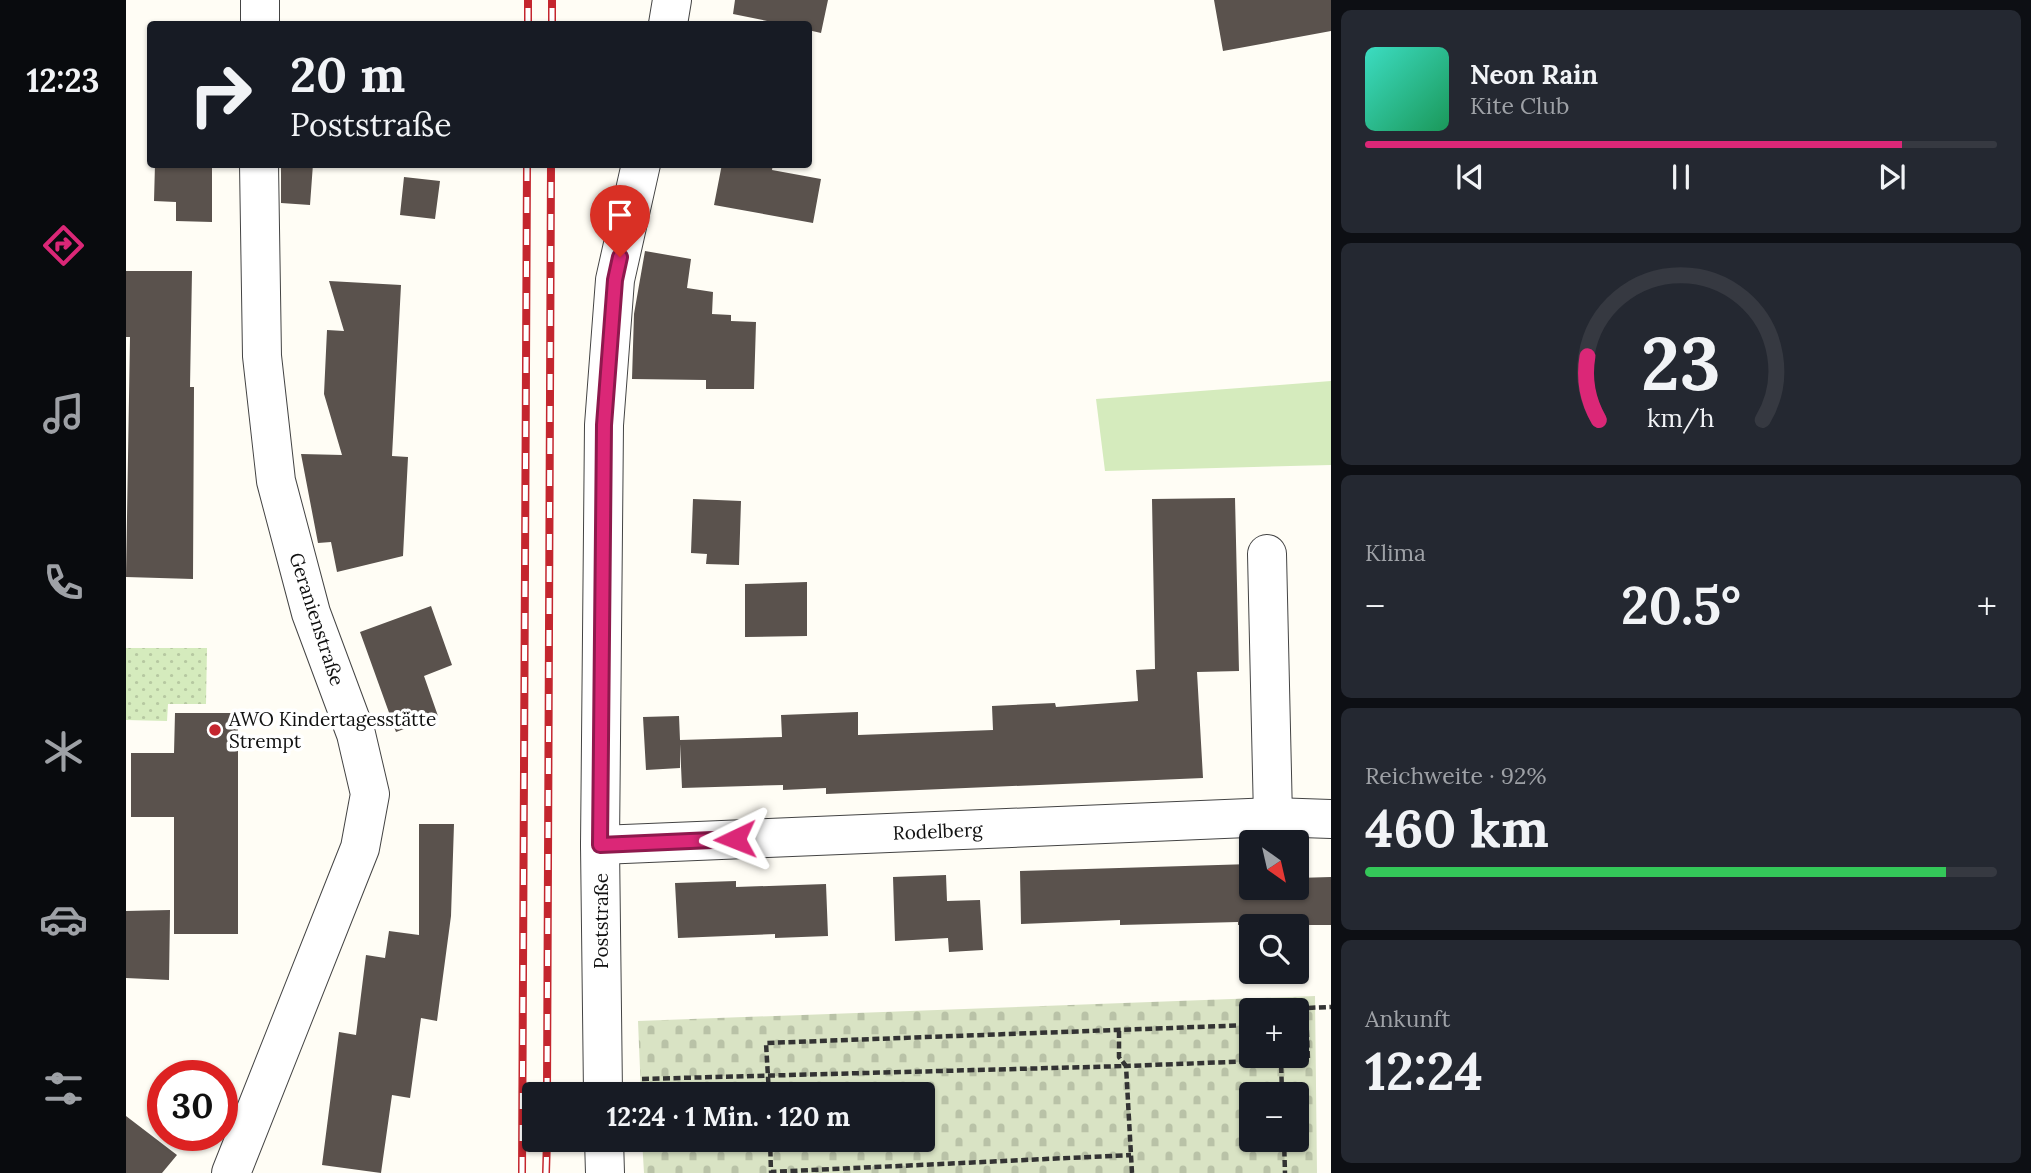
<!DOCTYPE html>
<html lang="de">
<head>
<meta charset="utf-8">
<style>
  :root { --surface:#171b24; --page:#242831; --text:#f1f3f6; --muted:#9ea1a6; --line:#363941; --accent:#db2777 }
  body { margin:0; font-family:Lora,serif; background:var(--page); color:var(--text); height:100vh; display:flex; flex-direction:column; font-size:26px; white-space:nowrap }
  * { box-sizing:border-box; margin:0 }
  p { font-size:23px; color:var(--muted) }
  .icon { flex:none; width:38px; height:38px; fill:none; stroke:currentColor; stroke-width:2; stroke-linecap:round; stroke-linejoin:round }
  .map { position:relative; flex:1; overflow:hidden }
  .sheet { display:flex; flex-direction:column; gap:10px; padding:10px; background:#0d0f14; width:700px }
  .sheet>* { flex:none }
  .top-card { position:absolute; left:21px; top:21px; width:665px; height:147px; border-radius:7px; box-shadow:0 2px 5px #0004; background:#171b24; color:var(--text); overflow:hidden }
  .needle { width:46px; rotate:146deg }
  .buttons { position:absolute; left:1113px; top:830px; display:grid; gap:14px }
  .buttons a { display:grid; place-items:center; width:70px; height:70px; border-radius:7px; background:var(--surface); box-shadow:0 2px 5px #0004; font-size:35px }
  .speed { position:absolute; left:21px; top:1060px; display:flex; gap:14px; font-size:35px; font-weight:700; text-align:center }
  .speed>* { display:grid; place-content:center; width:91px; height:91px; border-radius:50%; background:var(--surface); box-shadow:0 2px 5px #0004; line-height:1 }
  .speed .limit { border:10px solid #d22; background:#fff; color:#111 }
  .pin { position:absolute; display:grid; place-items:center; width:60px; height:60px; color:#fff; margin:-72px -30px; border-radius:50% 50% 50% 0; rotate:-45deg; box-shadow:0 0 7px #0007 }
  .pin .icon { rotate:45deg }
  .me { position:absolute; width:77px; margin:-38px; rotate:268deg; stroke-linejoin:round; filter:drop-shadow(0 0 5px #0008) }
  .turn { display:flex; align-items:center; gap:24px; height:147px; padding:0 28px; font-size:32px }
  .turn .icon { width:91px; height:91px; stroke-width:2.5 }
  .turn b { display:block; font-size:49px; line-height:60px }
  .big { font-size:52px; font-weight:800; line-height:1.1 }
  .sheet .card { flex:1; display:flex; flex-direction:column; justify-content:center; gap:10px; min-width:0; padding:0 24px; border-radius:10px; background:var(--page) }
  .sheet .dial { align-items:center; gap:0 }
  .dial svg { height:182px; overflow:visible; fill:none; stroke:var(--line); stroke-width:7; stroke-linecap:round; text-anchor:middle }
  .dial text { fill:var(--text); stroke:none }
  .song { display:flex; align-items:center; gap:21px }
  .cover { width:84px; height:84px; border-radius:10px; background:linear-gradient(135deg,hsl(170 70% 55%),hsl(150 70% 35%)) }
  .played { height:7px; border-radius:4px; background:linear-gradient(90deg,var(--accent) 85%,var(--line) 85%) }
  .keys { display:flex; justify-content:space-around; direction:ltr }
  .heat { display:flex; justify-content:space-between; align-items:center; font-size:38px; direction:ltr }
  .charge { height:10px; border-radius:5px; background:linear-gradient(90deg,#34c759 92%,var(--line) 0) }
  .trip { position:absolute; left:396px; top:1082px; width:413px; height:70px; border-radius:7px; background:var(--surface); box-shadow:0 2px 5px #0004; font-weight:800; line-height:70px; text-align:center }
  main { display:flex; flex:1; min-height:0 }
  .tabs { display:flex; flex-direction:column; width:126px; justify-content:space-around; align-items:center; background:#090b0e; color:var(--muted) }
  .tabs .icon { width:49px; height:49px }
  .tabs .current { color:var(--accent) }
  .tabs b { font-size:32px; color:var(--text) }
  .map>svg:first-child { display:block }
  .grass { fill:#d5ebbd }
  .cemetery { fill:url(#cemetery-stones); fill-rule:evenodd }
  .park { fill:url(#park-dots) }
  .building { fill:#5a524d }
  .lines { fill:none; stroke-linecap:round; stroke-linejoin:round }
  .minor-casing { stroke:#444; stroke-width:40 }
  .path { stroke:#333; stroke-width:4.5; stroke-dasharray:7 3.5; stroke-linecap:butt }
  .minor { stroke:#fff; stroke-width:38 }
  .rail-casing { stroke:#c4262e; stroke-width:8 }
  .rail { stroke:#fff; stroke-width:5; stroke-dasharray:16; stroke-linecap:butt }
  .route-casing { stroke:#8e194d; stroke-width:18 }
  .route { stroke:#db2777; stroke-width:12 }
  .poi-dot { fill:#c4262e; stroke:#fff; stroke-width:2.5 }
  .labels { text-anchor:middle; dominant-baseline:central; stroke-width:7; stroke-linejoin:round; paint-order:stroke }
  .street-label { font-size:19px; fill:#111; stroke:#fff }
  .poi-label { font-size:19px; fill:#111; stroke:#fff; text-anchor:start }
</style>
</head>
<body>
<main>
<nav class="tabs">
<b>12:23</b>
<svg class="icon current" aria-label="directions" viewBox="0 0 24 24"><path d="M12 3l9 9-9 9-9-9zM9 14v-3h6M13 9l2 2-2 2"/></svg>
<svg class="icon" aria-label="music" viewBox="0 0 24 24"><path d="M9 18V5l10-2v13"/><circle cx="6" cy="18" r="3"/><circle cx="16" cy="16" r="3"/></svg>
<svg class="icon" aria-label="phone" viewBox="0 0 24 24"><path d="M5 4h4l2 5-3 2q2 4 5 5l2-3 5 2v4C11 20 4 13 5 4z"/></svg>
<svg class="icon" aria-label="climate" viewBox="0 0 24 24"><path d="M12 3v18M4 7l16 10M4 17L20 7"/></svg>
<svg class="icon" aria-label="car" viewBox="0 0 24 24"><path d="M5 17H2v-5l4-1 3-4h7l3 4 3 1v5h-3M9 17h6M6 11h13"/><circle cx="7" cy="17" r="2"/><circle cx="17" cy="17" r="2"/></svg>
<svg class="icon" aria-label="filters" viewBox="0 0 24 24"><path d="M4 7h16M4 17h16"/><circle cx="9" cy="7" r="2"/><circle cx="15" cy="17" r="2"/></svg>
</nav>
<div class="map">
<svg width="1205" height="1173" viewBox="0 0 1205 1173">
  <defs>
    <pattern id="cemetery-stones" width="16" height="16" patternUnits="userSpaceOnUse" patternTransform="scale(1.75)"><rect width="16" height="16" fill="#d9e3c4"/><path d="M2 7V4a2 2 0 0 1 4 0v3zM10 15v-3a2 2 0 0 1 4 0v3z" fill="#b9c2a7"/></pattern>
    <pattern id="park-dots" width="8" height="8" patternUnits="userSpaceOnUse" patternTransform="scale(1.75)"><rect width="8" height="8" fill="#d5ebbd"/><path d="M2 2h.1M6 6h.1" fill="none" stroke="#b6c8a1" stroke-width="1.8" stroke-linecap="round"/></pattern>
  </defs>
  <rect width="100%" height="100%" fill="#fffdf5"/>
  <!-- grass -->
  <path class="grass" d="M1205,381V465L979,471L970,399Z"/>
  <!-- cemetery -->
  <path class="cemetery" d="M1189,996L1191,1173H518L516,1139H796V1094H515L512,1021ZM1125,1010H1171V1055H1125ZM1125,1094H1171V1139H1125Z"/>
  <!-- park -->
  <path class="park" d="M0,648H81L80,704H42L41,721L0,720Z"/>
  <!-- building -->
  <path class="building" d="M609,0H702L695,33L682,30V24H656L607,14Z
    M1088,0H1205V31L1097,51Z
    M29,164H86V222L50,221V202L28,201Z
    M155,164H187L184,205L155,203Z
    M596,164H647L646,170L695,179L687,223L588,205Z
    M278,177L314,181L309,219L274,215Z
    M519,251L565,259L561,288L587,292L586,314L605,315V321L630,322L628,389H580V380L506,379L508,314Z
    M0,271H66L64,387H68L67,579L0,577L4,337H0Z
    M203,281L275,285L266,456L282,457L277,556L211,572L205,542L192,543L175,454L216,455L198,394L201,330L218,331Z
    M1109,498L1113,671L1071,672L1077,778L700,794V788L657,790V785L556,788L554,744V768L520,770L517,717L553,716L554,740L656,737L655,715L732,712V735L867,730L866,706L929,703L930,707L1012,701L1010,670L1029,669L1026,499Z
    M567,499L615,501L613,565L580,564L581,554L565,553Z
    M681,582V636L619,637V584Z
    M305,606L326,665L298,676L312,716L270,732L234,632Z
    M49,713H112V934H48V817H5V753H48Z
    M293,824H328L325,916L311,1021L295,1018L284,1098L266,1095L255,1173L196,1165L213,1032L230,1035L240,955L259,958L263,931L293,935Z
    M1125,864V887H1171V878L1205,877V925H1112V922L994,925V920L895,924L894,871Z
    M820,875L821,901L854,900L857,950L823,952L822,938L769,941L767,877Z
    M610,881V887L700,884L702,936L649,938V934L552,938L549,883Z
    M44,910L43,980L0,978V911Z
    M0,1116L51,1155L36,1173H0Z"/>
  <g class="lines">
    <!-- minor casing -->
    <g class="minor-casing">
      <g id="minor">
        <path d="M134,24V0"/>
        <path d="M542,24L546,0"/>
        <path d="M1141,554L1147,817"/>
        <path id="s1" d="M474,845L1147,817L1205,819"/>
        <path d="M477,1094L474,845L478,425L489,280L515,164"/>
        <path d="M478,1139L479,1173"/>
        <path d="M105,1173L234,848L244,794L230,734L185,613L150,481L136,356L133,164"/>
      </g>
    </g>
    <!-- path -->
    <path class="path" d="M516,1079L1000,1066L993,1057V1030
      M643,1094L640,1043L1125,1025
      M1156,1094L1155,1060H1182L1180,1008L1205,1007
      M644,1139L645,1172L1005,1155
      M1158,1139L1159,1173
      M1006,1173L1000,1066L1155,1060"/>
    <!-- minor -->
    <use href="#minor" class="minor"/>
    <!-- rail casing -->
    <g class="rail-casing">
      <path id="rail" d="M402,24V0
        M426,24V0
        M421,1094L425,164
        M396,1173L401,164
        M420,1173L421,1139"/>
    </g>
    <!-- rail -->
    <use href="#rail" class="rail"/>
  </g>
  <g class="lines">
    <!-- route casing -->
    <g class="route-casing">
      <path id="route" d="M494,257L489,280L478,425L474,845L609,839"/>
    </g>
    <!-- route -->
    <use href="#route" class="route"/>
  </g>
  <!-- markers -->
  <circle class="poi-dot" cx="89" cy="730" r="7"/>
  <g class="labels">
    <!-- street labels -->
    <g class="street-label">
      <text transform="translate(191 619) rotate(72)">Geranienstraße</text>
      <text stroke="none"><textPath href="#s1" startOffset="338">Rodelberg</textPath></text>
      <text transform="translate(475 921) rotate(-90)">Poststraße</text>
    </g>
    <!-- poi labels -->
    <g class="poi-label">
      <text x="103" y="719">AWO Kindertagesstätte<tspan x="103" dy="22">Strempt</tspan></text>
    </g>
  </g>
</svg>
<div class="buttons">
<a><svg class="needle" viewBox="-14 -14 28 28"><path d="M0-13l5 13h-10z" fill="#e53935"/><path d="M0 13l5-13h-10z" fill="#9ea1a6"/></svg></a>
<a><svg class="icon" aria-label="search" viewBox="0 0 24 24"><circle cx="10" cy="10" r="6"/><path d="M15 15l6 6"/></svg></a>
<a>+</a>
<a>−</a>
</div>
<div class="speed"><div class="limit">30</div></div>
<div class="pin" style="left:494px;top:257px;background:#d93025"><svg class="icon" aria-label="arrive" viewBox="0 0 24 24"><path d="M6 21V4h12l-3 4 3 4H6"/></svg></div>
<svg class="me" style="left:609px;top:839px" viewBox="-20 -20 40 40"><path d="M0-17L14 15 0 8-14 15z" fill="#db2777" stroke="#fff" stroke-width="4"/></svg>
<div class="trip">12:24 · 1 Min. · 120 m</div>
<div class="top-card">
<div class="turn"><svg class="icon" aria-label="right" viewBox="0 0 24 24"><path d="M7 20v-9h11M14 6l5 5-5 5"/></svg><div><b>20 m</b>Poststraße</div></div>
</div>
</div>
<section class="sheet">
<div class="card">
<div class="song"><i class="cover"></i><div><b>Neon Rain</b><p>Kite Club</p></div></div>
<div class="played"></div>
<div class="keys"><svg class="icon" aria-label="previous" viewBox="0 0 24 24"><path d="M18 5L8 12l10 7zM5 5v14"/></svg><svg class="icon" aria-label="pause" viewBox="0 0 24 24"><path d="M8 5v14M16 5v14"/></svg><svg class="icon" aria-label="next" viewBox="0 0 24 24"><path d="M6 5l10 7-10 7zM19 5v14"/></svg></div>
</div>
<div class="card dial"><svg viewBox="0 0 100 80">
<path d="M14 69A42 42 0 1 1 86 69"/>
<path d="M14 69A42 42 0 0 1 9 41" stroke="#db2777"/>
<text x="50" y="56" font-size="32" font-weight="700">23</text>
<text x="50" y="72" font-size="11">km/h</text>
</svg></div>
<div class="card"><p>Klima</p>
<div class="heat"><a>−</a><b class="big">20.5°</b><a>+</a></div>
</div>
<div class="card"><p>Reichweite · 92%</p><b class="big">460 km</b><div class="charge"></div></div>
<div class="card"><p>Ankunft</p><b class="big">12:24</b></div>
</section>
</main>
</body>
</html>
